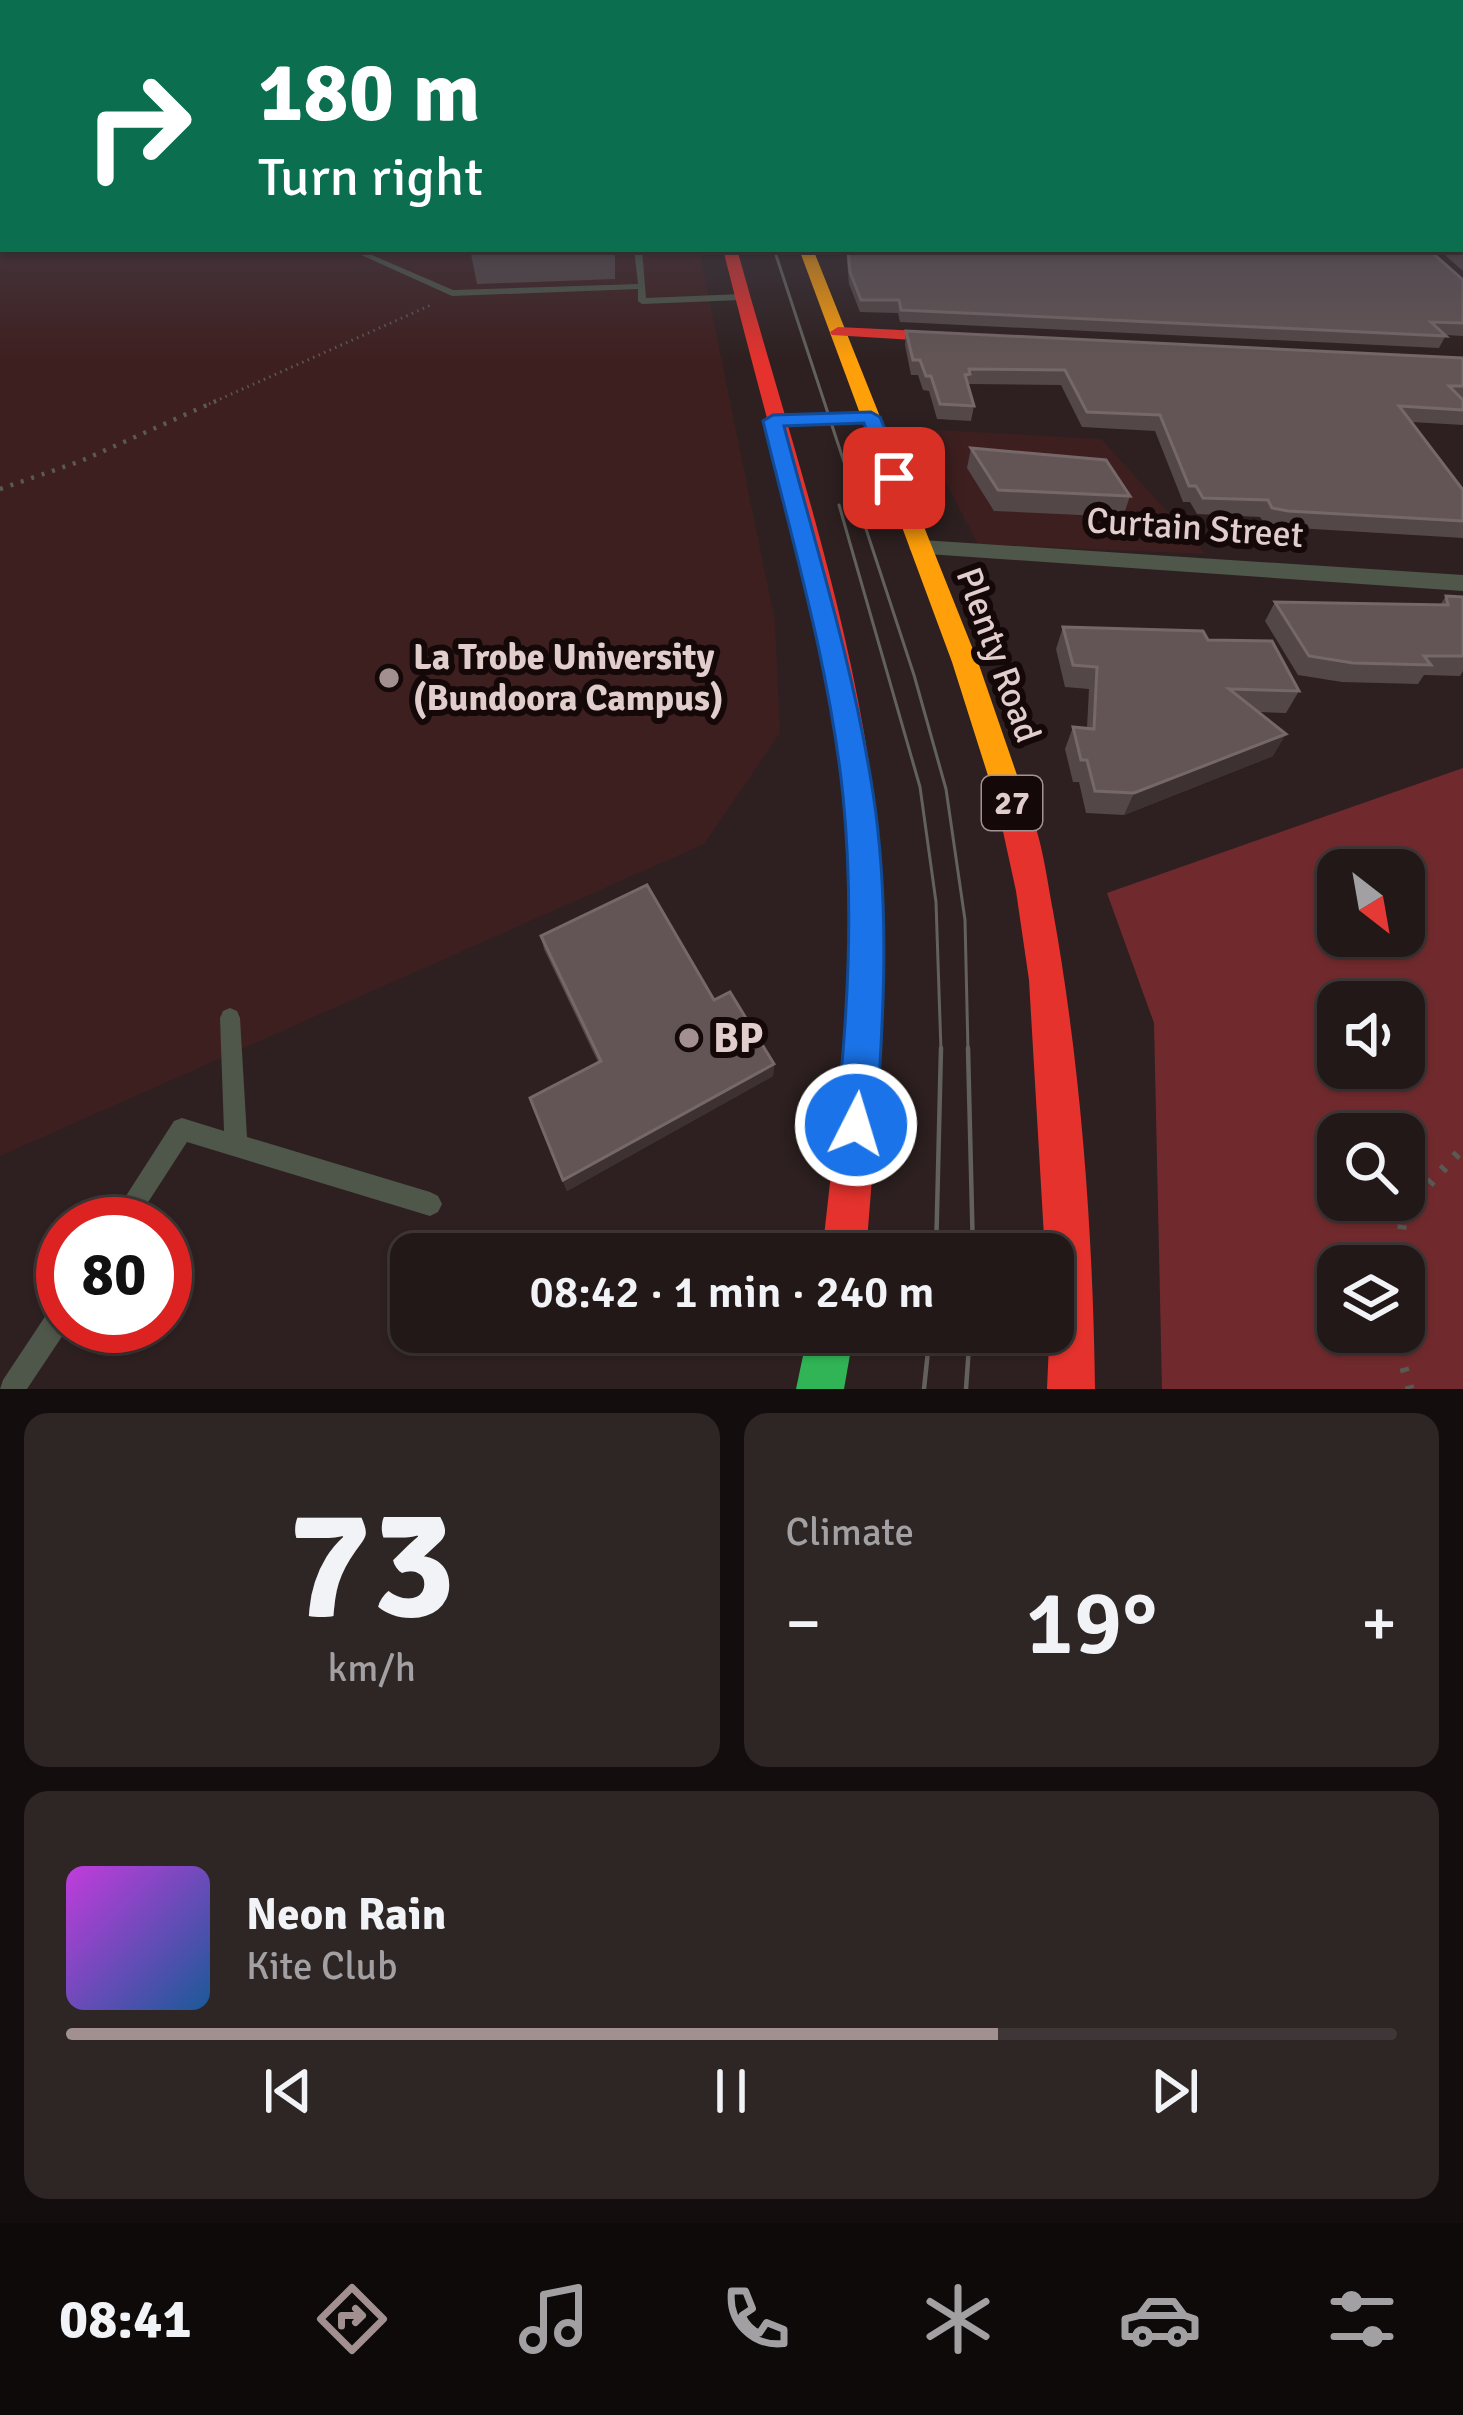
<!DOCTYPE html>
<html lang="en">
<head>
<meta charset="utf-8">
<style>
  :root { --surface:#221818; --page:#2e2525; --text:#f1f3f6; --muted:#a2a0a2; --line:#3f3737; --accent:#a29090 }
  body { margin:0; font-family:Signika,sans-serif; background:var(--page); color:var(--text); height:100vh; display:flex; flex-direction:column; font-size:45px; white-space:nowrap }
  * { box-sizing:border-box; margin:0 }
  p { font-size:39px; color:var(--muted) }
  .icon { flex:none; width:66px; height:66px; fill:none; stroke:currentColor; stroke-width:2; stroke-linecap:round; stroke-linejoin:round }
  .map { position:relative; height:1389px; overflow:hidden }
  .drawer { display:flex; flex-direction:column; gap:24px; padding:24px; background:#130d0d; flex:1 }
  .drawer>* { flex:none }
  .banner { position:absolute; left:0px; top:0px; width:1464px; height:252px; box-shadow:0 3px 9px #0004,0 0 0 3px var(--line); background:#0b6e4f; color:#fff; overflow:hidden }
  .needle { width:78px; rotate:149deg }
  .buttons { position:absolute; left:1317px; top:849px; display:grid; gap:24px }
  .buttons a { display:grid; place-items:center; width:108px; height:108px; border-radius:24px; background:var(--surface); box-shadow:0 3px 9px #0004,0 0 0 3px var(--line); font-size:60px }
  .speed { position:absolute; left:36px; top:1197px; display:flex; gap:24px; font-size:60px; font-weight:700; text-align:center }
  .speed>* { display:grid; place-content:center; width:156px; height:156px; border-radius:50%; background:var(--surface); box-shadow:0 3px 9px #0004,0 0 0 3px var(--line); line-height:1 }
  .speed .limit { border:18px solid #d22; background:#fff; color:#111 }
  .pin { position:absolute; display:grid; place-items:center; width:102px; height:102px; color:#fff; margin:-51px; border-radius:24px; box-shadow:0 6px 18px #0006 }
  .me { position:absolute; width:132px; margin:-66px; rotate:5deg; stroke-linejoin:round; filter:drop-shadow(0 0 9px #0008) }
  .turn { display:flex; align-items:center; gap:42px; height:252px; padding:0 60px; font-size:54px }
  .turn .icon { width:156px; height:156px; stroke-width:2.5 }
  .turn b { display:block; font-size:84px; line-height:102px }
  .big { font-size:90px; font-weight:600; line-height:1.1 }
  .drawer .card { flex:1; display:flex; flex-direction:column; justify-content:center; gap:18px; min-width:0; padding:0 42px; border-radius:24px; background:var(--page) }
  .drawer .dial { align-items:center; gap:0 }
  .dial b { font-size:156px; line-height:1 }
  .song { display:flex; align-items:center; gap:36px }
  .cover { width:144px; height:144px; border-radius:18px; background:linear-gradient(135deg,hsl(290 70% 55%),hsl(210 70% 35%)) }
  .played { height:12px; border-radius:6px; background:linear-gradient(90deg,var(--accent) 70%,var(--line) 70%) }
  .keys { display:flex; justify-content:space-around; direction:ltr }
  .heat { display:flex; justify-content:space-between; align-items:center; font-size:66px; direction:ltr }
  .drawer .tiles { flex:1; display:grid; gap:24px; grid-template-columns:1fr 1fr }
  .card:last-child { grid-column:span 2 }
  .trip { position:absolute; left:390px; top:1233px; width:684px; height:120px; border-radius:24px; background:var(--surface); box-shadow:0 3px 9px #0004,0 0 0 3px var(--line); font-weight:600; line-height:120px; text-align:center }
  .tab-bar { display:flex; height:192px; justify-content:space-around; align-items:center; background:#0e0a0a; color:var(--muted) }
  .tab-bar .icon { width:84px; height:84px }
  .tab-bar .on { color:var(--accent) }
  .tab-bar b { font-size:54px; color:var(--text) }
  .map>svg:first-child { display:block }
  .built { fill:#3e1f1f }
  .forest { fill:#702a2d; fill-rule:evenodd }
  .lines { fill:none; stroke-linecap:round; stroke-linejoin:round }
  .path-far2 { stroke:#585a53; stroke-width:3; stroke-dasharray:1.5 4.5; stroke-linecap:butt }
  .path-far1 { stroke:#585a53; stroke-width:4.5; stroke-dasharray:3 8; stroke-linecap:butt }
  .path { stroke:#585a53; stroke-width:9; stroke-dasharray:4.5 14; stroke-linecap:butt }
  .lane { fill:#4e574a; fill-rule:evenodd }
  .street { fill:#4e574a; fill-rule:evenodd }
  .fast { fill:#30b455; fill-rule:evenodd }
  .slow { fill:#ff9f0a; fill-rule:evenodd }
  .jam { fill:#e5322d; fill-rule:evenodd }
  .tram-far1 { stroke:#62615c; stroke-width:3 }
  .tram { stroke:#62615c; stroke-width:4.5 }
  .wall { fill:#544747 }
  .shaded-wall { fill:#3e3131 }
  .building { fill:#635555; stroke:#766868; stroke-width:3 }
  .route { fill:#1a73e8; stroke:#114b97; stroke-width:3 }
  .poi-dot { fill:#a29090; stroke:#140808; stroke-width:4.5 }
  .labels { text-anchor:middle; dominant-baseline:central; stroke-width:12; stroke-linejoin:round; paint-order:stroke }
  .shield { fill:#140808; stroke:#a39291; stroke-width:3 }
  .shield-label { font-size:33px; font-weight:bold; fill:#e0cdcc }
  .street-label { font-size:36px; fill:#e0cdcc; stroke:#140808 }
  .poi-label { font-size:36px; font-weight:bold; fill:#e0cdcc; stroke:#140808; text-anchor:start }
  .near-poi-label { font-size:42px; font-weight:bold; fill:#e0cdcc; stroke:#140808; text-anchor:start }
</style>
</head>
<body>
<div class="map">
<svg width="1463" height="1389" viewBox="0 0 1463 1389">
  <rect width="100%" height="100%" fill="#2e2020"/>
  <!-- built -->
  <path class="built" d="M0,167L3,249H699L775,622L780,733L704,844L0,1156Z
    M918,429L1101,439L1206,554L978,544Z"/>
  <!-- forest -->
  <path class="forest" d="M1463,768V1389H1162L1154,1023L1107,893ZM1338,870H1404V936H1338ZM1338,1002H1404V1068H1338ZM1338,1134H1404V1200H1338ZM1338,1266H1404V1332H1338Z"/>
  <g class="lines">
    <!-- path-far2 -->
    <path class="path-far2" d="M209,404L431,305"/>
    <!-- path-far1 -->
    <path class="path-far1" d="M0,489L81,461L216,401"/>
    <!-- path -->
    <path class="path" d="M1397,1266L1404,1211L1463,1148
      M1394,1332L1410,1389"/>
    <!-- lane -->
    <path class="lane" d="M0,183H3V187H0Z
      M348,249H358L453,290L638,284L634,249H642L646,298L741,294L745,297L741,300L642,304L638,301V289L452,296Z
      M230,1008L237,1011L240,1018L247,1137L430,1192L438,1196L442,1204L438,1212L430,1216L187,1142L134,1224H108L174,1121L182,1118L224,1131L220,1018L223,1011Z
      M63,1299V1326H69L27,1389H0L3,1380L54,1303Z"/>
    <!-- street -->
    <path class="street" d="M3,173V181L0,182V174Z
      M922,540L1463,575V591L913,553L909,548Z"/>
    <!-- fast -->
    <path class="fast" d="M871,411L878,413V421L773,427L764,421L773,415Z
      M808,1332H854L844,1389H796Z"/>
    <!-- slow -->
    <path class="slow" d="M799,249H813L978,662L1027,804L1023,812L1012,816L1001,812L997,804L952,662Z"/>
    <!-- jam -->
    <path class="jam" d="M723,249H737C787,430 850,611 874,798C893,949 878,1103 866,1254H822C839,1104 858,951 844,800C826,613 768,431 723,249Z
      M838,327L963,333L971,338L963,343L832,335L830,332Z
      M1012,792L1023,796C1041,829 1046,874 1053,911C1081,1067 1093,1231 1095,1389H1047L1053,1254H1045L1029,980L1016,891L997,804L1001,796Z"/>
    <!-- tram-far1 -->
    <path class="tram-far1" d="M774,249L914,675L946,789L965,920L968,1051
      M839,505L920,787L936,902L941,1051"/>
    <!-- tram -->
    <path class="tram" d="M968,1048L973,1254
      M936,1254L941,1048
      M924,1389L930,1332
      M966,1389L970,1332"/>
  </g>
  <!-- wall -->
  <path class="wall" d="M1463,231V271L1438,249H1461Z
    M470,249H615V279L477,284Z
    M846,249H1428L1463,280V336L1446,335L1439,348L900,322L898,313L860,312L849,284Z
    M906,331L1463,358V425L1411,422L1463,490V538L1280,527L1265,524L1260,517L1197,514L1190,502H1183L1155,431L1082,427L1061,385L968,384L974,406L971,421L937,419L929,391L923,390L918,375H911L905,345Z
    M971,448L1130,496L1123,517L994,511L967,468Z
    M1446,596L1463,597V671L1460,676L1424,675L1418,684L1342,682L1298,675L1265,621L1275,602L1440,605Z
    M1063,627L1208,640L1299,691L1286,713L1258,712L1273,756L1124,815L1086,813L1079,782H1073L1065,749L1073,727L1087,728L1089,689L1065,687L1056,649Z
    M541,936L714,1000L774,1064L773,1076L567,1191L530,1098L598,1062L544,949Z"/>
  <!-- shaded-wall -->
  <path class="shaded-wall" d="M1286,734L1273,756L1124,815L1134,793Z
    M774,1064L773,1076L567,1191L563,1180Z"/>
  <!-- building -->
  <path class="building" d="M1461,167H1463V254L1457,249H1461Z
    M848,249H1428L1463,280V323L1431,322L1446,336L901,310L899,300H861L850,272Z
    M906,331L1463,358V386H1449L1463,400V410L1399,406L1463,490V521L1288,511L1272,508L1268,500L1203,498L1196,486H1189L1160,415L1087,412L1065,370L969,369L970,374L965,375L974,406L940,404L931,376H926L920,360H913Z
    M971,448L1106,460L1130,496L998,490Z
    M1446,596L1463,597V656H1424L1431,665L1353,663L1309,656L1275,602L1448,605Z
    M1063,627L1203,631L1208,640L1272,641L1299,691L1229,689L1286,734L1134,793L1095,791L1087,760H1081L1073,727L1094,729L1097,667L1073,665Z
    M647,885L714,1000L730,992L774,1064L563,1180L530,1098L601,1061L541,936Z"/>
  <!-- sky -->
  <linearGradient id="sky" x2="0" y2="1"><stop stop-color="#191212"/><stop offset="0.46" stop-color="#46424e"/><stop offset="1" stop-color="#46424e" stop-opacity="0"/></linearGradient>
  <rect width="1463" height="361" fill="url(#sky)"/>
  <!-- route -->
  <path class="route" d="M871,412L880,417L905,478L902,482L884,478L864,423L784,426C816,547 854,669 873,793C890,903 884,1015 876,1125L870,1139L856,1145L842,1139L836,1125C848,1016 854,906 843,796C830,669 793,544 763,421L773,415Z"/>
  <!-- markers -->
  <g class="poi-dot">
    <circle cx="389" cy="678" r="12"/>
    <circle cx="689" cy="1038" r="12"/>
  </g>
  <g class="labels">
    <!-- shield labels -->
    <rect class="shield" x="982" y="776" width="60" height="54" rx="9"/>
    <g class="shield-label">
      <text x="1012" y="803">27</text>
    </g>
    <!-- street labels -->
    <g class="street-label">
      <text transform="translate(1195 528) rotate(4)">Curtain Street</text>
      <text transform="translate(998 655) rotate(70)">Plenty Road</text>
    </g>
    <!-- poi labels -->
    <g class="poi-label">
      <text x="413" y="657">La Trobe University<tspan x="413" dy="41">(Bundoora Campus)</tspan></text>
    </g>
    <!-- near-poi labels -->
    <g class="near-poi-label">
      <text x="713" y="1038">BP</text>
    </g>
  </g>
</svg>
<div class="buttons">
<a><svg class="needle" viewBox="-14 -14 28 28"><path d="M0-13l5 13h-10z" fill="#e53935"/><path d="M0 13l5-13h-10z" fill="#a2a0a2"/></svg></a>
<a><svg class="icon" aria-label="sound" viewBox="0 0 24 24"><path d="M4 9h4l5-4v14l-5-4H4zM17 9q2 3 0 6"/></svg></a>
<a><svg class="icon" aria-label="search" viewBox="0 0 24 24"><circle cx="10" cy="10" r="6"/><path d="M15 15l6 6"/></svg></a>
<a><svg class="icon" aria-label="layers" viewBox="0 0 24 24"><path d="M12 4l9 5-9 5-9-5zM3 14l9 5 9-5"/></svg></a>
</div>
<div class="speed"><div class="limit">80</div></div>
<div class="pin" style="left:894px;top:478px;background:#d93025"><svg class="icon" aria-label="arrive" viewBox="0 0 24 24"><path d="M6 21V4h12l-3 4 3 4H6"/></svg></div>
<svg class="me" style="left:856px;top:1125px" viewBox="-20 -20 40 40"><circle r="17" fill="#1a73e8" stroke="#fff" stroke-width="3"/><path d="M0-11L8 9 0 5-8 9z" fill="#fff"/></svg>
<div class="trip">08:42 · 1 min · 240 m</div>
<div class="banner">
<div class="turn"><svg class="icon" aria-label="right" viewBox="0 0 24 24"><path d="M7 20v-9h11M14 6l5 5-5 5"/></svg><div><b>180 m</b>Turn right</div></div>
</div>
</div>
<section class="drawer">
<div class="tiles">
<div class="card dial"><b>73</b><p>km/h</p></div>
<div class="card"><p>Climate</p>
<div class="heat"><a>−</a><b class="big">19°</b><a>+</a></div>
</div>
<div class="card">
<div class="song"><i class="cover"></i><div><b>Neon Rain</b><p>Kite Club</p></div></div>
<div class="played"></div>
<div class="keys"><svg class="icon" aria-label="previous" viewBox="0 0 24 24"><path d="M18 5L8 12l10 7zM5 5v14"/></svg><svg class="icon" aria-label="pause" viewBox="0 0 24 24"><path d="M8 5v14M16 5v14"/></svg><svg class="icon" aria-label="next" viewBox="0 0 24 24"><path d="M6 5l10 7-10 7zM19 5v14"/></svg></div>
</div>
</div>
</section>
<nav class="tab-bar">
<b>08:41</b>
<svg class="icon on" aria-label="directions" viewBox="0 0 24 24"><path d="M12 3l9 9-9 9-9-9zM9 14v-3h6M13 9l2 2-2 2"/></svg>
<svg class="icon" aria-label="music" viewBox="0 0 24 24"><path d="M9 18V5l10-2v13"/><circle cx="6" cy="18" r="3"/><circle cx="16" cy="16" r="3"/></svg>
<svg class="icon" aria-label="phone" viewBox="0 0 24 24"><path d="M5 4h4l2 5-3 2q2 4 5 5l2-3 5 2v4C11 20 4 13 5 4z"/></svg>
<svg class="icon" aria-label="climate" viewBox="0 0 24 24"><path d="M12 3v18M4 7l16 10M4 17L20 7"/></svg>
<svg class="icon" aria-label="car" viewBox="0 0 24 24"><path d="M5 17H2v-5l4-1 3-4h7l3 4 3 1v5h-3M9 17h6M6 11h13"/><circle cx="7" cy="17" r="2"/><circle cx="17" cy="17" r="2"/></svg>
<svg class="icon" aria-label="filters" viewBox="0 0 24 24"><path d="M4 7h16M4 17h16"/><circle cx="9" cy="7" r="2"/><circle cx="15" cy="17" r="2"/></svg>
</nav>
</body>
</html>
